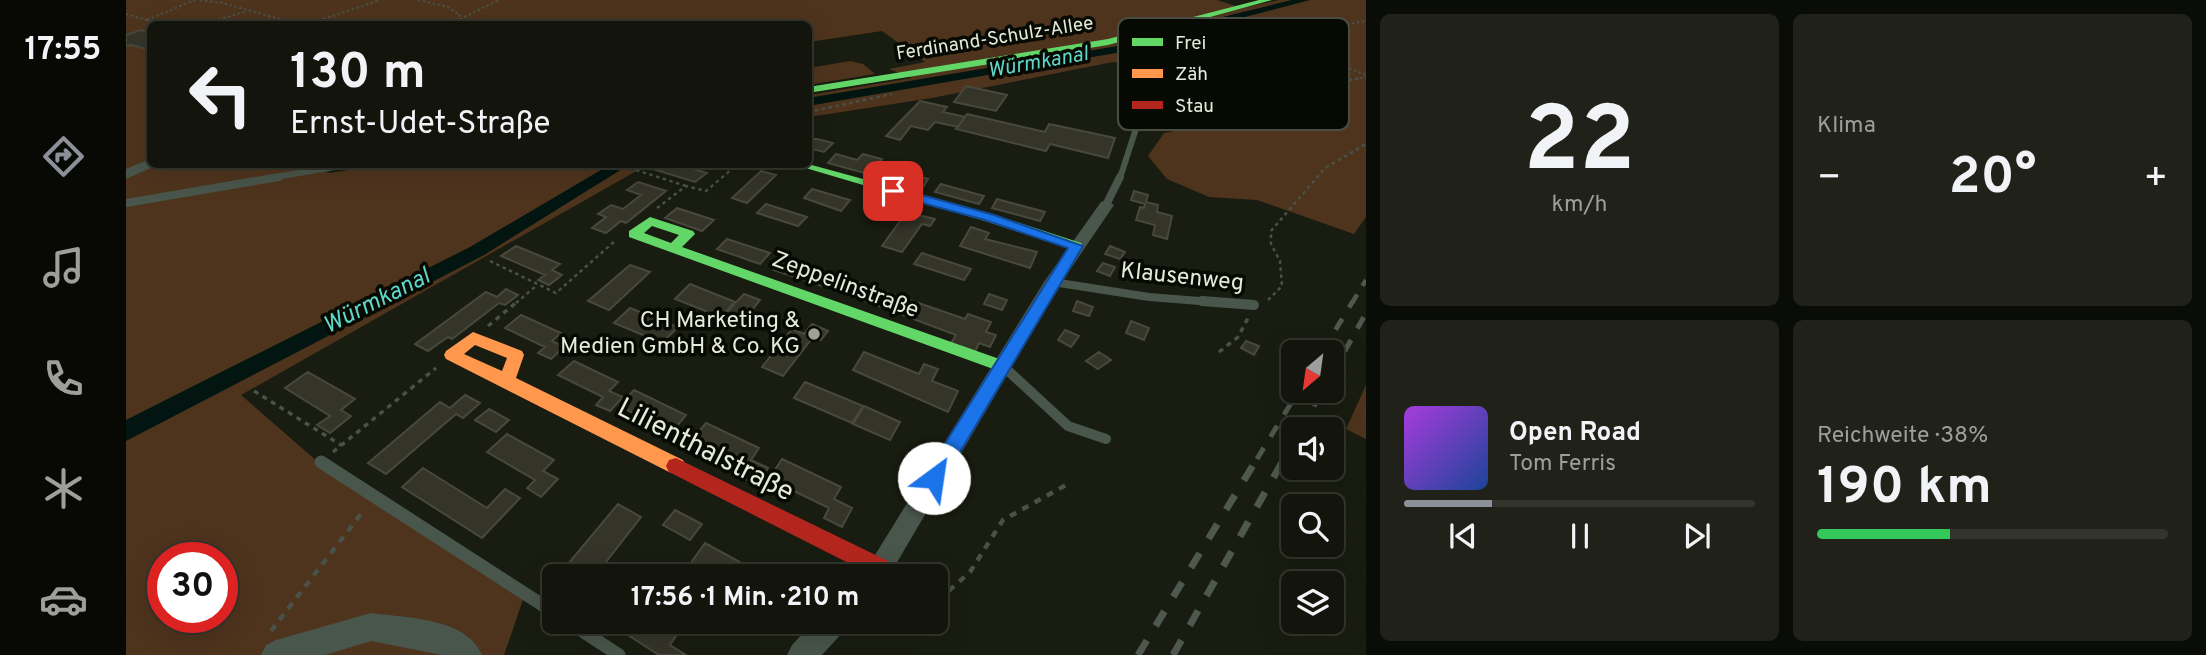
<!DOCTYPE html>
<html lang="de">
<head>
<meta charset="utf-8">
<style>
  :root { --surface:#13150c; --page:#20221a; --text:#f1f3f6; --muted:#9d9f9d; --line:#32342d; --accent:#8c9099 }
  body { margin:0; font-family:Overpass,sans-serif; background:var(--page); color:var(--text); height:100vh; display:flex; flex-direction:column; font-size:26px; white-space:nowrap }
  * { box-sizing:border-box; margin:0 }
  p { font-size:23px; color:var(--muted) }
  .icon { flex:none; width:38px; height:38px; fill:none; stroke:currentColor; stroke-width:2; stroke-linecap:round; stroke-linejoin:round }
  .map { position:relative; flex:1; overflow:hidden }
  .drawer { display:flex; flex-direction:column; gap:14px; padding:14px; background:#0a0c07; width:840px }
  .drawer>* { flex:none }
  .guide { position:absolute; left:21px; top:21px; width:665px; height:147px; border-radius:10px; box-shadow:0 7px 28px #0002,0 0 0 2px var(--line); background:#13150c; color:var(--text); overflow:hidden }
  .needle { width:46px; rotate:209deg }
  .fabs { position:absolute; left:1155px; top:340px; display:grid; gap:14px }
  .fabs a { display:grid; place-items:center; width:63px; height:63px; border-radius:10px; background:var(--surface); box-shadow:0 7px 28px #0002,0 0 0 2px var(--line); font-size:35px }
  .speed { position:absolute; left:21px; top:542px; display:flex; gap:14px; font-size:35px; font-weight:700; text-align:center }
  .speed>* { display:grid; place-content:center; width:91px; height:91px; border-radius:50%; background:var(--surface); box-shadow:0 7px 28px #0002,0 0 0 2px var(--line); line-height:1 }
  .speed .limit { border:10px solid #d22; background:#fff; color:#111 }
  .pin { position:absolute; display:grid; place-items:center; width:60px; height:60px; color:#fff; margin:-30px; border-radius:14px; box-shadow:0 4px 10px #0006 }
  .me { position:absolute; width:77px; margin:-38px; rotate:31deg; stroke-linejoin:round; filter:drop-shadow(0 0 5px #0008) }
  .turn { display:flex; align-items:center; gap:24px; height:147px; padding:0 28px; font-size:32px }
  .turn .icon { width:91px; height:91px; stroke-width:2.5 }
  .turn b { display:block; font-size:49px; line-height:60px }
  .big { font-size:52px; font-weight:700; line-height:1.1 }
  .drawer .card { flex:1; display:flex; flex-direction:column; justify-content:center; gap:10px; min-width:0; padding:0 24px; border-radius:10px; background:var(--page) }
  .drawer .dial { align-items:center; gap:0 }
  .dial b { font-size:91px; line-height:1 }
  .song { display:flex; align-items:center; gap:21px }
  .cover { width:84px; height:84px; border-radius:10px; background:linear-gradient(135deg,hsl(280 70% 55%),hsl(220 70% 35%)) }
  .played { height:7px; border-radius:4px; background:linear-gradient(90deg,var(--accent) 25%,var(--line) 25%) }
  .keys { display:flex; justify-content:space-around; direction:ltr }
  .heat { display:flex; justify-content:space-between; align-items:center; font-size:38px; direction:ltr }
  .charge { height:10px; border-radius:5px; background:linear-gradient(90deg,#34c759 38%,var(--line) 0) }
  .drawer .tiles { flex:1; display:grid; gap:14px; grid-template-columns:repeat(2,1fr) }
  .trip { position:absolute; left:416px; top:564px; width:406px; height:70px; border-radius:10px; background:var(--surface); box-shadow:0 7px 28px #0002,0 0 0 2px var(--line); font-weight:700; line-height:70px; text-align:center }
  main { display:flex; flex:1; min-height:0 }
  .tab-bar { display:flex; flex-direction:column; width:126px; justify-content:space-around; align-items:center; background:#080805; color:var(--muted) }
  .tab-bar .icon { width:49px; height:49px }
  .tab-bar .active { color:var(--accent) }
  .tab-bar b { font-size:32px; color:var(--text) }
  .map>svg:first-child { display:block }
  .green { fill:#4e341d; fill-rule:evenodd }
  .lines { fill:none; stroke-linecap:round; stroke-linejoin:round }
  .canal { fill:#021511; fill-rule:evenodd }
  .building { fill:#343429; stroke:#49483d; stroke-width:2 }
  .path-far3 { stroke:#495148; stroke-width:2; stroke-dasharray:2.5 2.5; stroke-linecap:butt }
  .path-far2 { stroke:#495148; stroke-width:2.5; stroke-dasharray:3.5 3.5; stroke-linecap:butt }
  .path-far1 { stroke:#495148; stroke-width:3.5; stroke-dasharray:5 5; stroke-linecap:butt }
  .path { stroke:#495148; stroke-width:4.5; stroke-dasharray:7 7; stroke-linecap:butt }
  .lane-far3 { stroke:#49564b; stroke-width:6 }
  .lane-far2 { stroke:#49564b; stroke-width:8 }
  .lane-far1 { stroke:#49564b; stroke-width:10 }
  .lane { stroke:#49564b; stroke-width:13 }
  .street { fill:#49564b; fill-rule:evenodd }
  .fast { fill:#63d668; fill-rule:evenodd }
  .slow { fill:#ff974d; fill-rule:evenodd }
  .jam { fill:#b3261e; fill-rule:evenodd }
  .rail-far2 { stroke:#4f584f; stroke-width:4.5; stroke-dasharray:10 10; stroke-linecap:butt }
  .rail-far1 { stroke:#4f584f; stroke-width:5; stroke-dasharray:13 13; stroke-linecap:butt }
  .rail { stroke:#4f584f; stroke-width:7; stroke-dasharray:17 17; stroke-linecap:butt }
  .route { fill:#1a73e8; stroke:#114b97; stroke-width:2 }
  .poi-dot { fill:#9ea294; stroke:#070a03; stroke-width:2.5 }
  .labels { text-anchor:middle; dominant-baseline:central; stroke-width:7; stroke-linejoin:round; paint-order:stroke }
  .far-street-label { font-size:19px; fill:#e5eadb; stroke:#070a03 }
  .far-water-label { font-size:21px; font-style:italic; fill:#5dd7ca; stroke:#070a03 }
  .street-label { font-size:23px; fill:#e5eadb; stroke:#070a03 }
  .poi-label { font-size:23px; fill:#e5eadb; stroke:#070a03; text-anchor:end }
  .water-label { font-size:24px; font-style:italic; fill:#5dd7ca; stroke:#070a03 }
  .near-street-label { font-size:28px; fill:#e5eadb; stroke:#070a03 }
  .key { fill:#070a03; stroke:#4a4d44; stroke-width:2 }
  .key-label { font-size:19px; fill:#e5eadb }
</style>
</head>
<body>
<main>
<nav class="tab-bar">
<b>17:55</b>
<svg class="icon active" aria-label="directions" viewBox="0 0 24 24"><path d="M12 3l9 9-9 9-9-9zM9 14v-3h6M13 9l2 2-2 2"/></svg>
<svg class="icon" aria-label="music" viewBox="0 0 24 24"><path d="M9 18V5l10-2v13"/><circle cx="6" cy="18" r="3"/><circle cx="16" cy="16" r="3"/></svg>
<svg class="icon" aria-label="phone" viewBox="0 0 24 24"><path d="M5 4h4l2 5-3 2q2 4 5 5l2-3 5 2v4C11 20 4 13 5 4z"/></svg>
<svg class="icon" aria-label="climate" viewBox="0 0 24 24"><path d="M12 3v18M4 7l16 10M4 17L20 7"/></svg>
<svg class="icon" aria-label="car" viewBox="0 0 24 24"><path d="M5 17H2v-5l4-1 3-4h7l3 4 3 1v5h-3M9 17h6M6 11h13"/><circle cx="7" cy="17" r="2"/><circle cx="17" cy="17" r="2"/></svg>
</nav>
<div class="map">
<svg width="1240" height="655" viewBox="0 0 1240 655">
  <rect width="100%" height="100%" fill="#191c10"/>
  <!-- green -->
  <path class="green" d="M0,0H1091L1116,8L1153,0H1240V217L1228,234L1131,200L1083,197L1041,179L1022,156L1038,133L1088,123L1124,125L1001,64L987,62L806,98L683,117V95L786,78L763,69L799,62L756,31L683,42L682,24H24V164H177L204,173L258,164L521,165L115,395L193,463L399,594L378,655H0ZM37,558H96V618H37Z
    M725,61L737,64L749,74L688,84L683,79L682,68Z
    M1240,385V439L1220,429Z"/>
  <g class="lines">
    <!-- canal -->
    <path class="canal" d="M1166,0H1184L1088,25L1042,44L682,106V98L1039,38L1080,21Z
      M485,164H504L358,255L0,441V420L344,247Z"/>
  </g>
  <!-- building -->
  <path class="building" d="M15,30L24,33V50L5,45L0,46V35Z
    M840,86L881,95L870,111L828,102Z
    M794,101L821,107L817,112L839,117L832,127L809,122L802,130L785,126L774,140L760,136Z
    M841,114L919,132L923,124L989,138L982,158L924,144L920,151L830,129Z
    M682,139H691L707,143L698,152L682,148Z
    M710,154L731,160L737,154L756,159L751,165L760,168L753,177L702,163Z
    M523,164H548L581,173L569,182L520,167Z
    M760,168L802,179L796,189L753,177Z
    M635,171L650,175L621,203L606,198Z
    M512,182L540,191L500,223L495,221L480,233L466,228L480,217L472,214L485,205L497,209L515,195L501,190Z
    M815,184L858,196L853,204L809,192Z
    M686,189L724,200L715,211L678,198Z
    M1008,191L1022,195L1020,202L1032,205L1031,212L1046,216L1041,239L1027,235L1029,225L1010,220L1014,207L1018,208L1019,204L1005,200Z
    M871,199L919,212L914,221L866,208Z
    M640,204L681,217L672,226L631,213Z
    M551,208L588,220L576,231L539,218Z
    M792,215L809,219L804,226L796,224L776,252L756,246L777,217L789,220Z
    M845,227L863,233L859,239L911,252L904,268L834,246Z
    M601,239L644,253L634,264L591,249Z
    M390,246L434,264L426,270L436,275L423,285L412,280L419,275L375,256Z
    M984,246L999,252L994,259L979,254Z
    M796,253L845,269L838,280L788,264Z
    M658,259L704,274L696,286L648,270Z
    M977,263L989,267L984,276L971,271Z
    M504,265L524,272L483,310L462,301Z
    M1036,268L1052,273L1047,283L1031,277Z
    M1087,276L1098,287L1082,288L1072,277Z
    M720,278L770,295L761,309L710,291Z
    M564,284L609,302L595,317L549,299Z
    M380,289L392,295L379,305L373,303L326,339L322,337L302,351L289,344L360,292L371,297Z
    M618,294L634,300L613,326L594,319Z
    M863,294L881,300L876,310L858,304Z
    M784,300L839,319L842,314L865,322L860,332L870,335L864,347L853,343L849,352L825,343L830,335L774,314Z
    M951,301L967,307L963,316L947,311Z
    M504,308L552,327L536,343L488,323Z
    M395,315L435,333L426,341L438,347L425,359L412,353L419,347L379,328Z
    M1005,321L1023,328L1018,340L1000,333Z
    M686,324L702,331L695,340L687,337L657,376L636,367L666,329L678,334Z
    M939,330L953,336L945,347L932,340Z
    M1120,341L1133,346L1128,355L1115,348Z
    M738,352L793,374L798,364L812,369L806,381L832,391L822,412L727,370Z
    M973,352L985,360L972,369L960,361Z
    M448,361L492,382L483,391L497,397L484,411L470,405L477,397L432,375Z
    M182,372L229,399L215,410L225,416L204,433L191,425L204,416L159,388Z
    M679,382L737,406L726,423L668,398Z
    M508,390L560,415L546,432L493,406Z
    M339,395L354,403L337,418L330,414L260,474L242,463L314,402L324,408Z
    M738,406L774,422L764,440L727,424Z
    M363,409L383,420L370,432L349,420Z
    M580,423L633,448L625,460L642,468L631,485L614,476L620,468L565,441Z
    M381,434L428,460L417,471L432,479L415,497L401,488L409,480L361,452Z
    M656,459L715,487L708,499L726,508L716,527L698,518L703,508L643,479Z
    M297,468L361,508L379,489L394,498L356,538L276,487Z
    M492,504L515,517L469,576H447L437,570Z
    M549,510L576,524L564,540L537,525Z
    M579,543L639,576H577L562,567Z
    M480,621H545L555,628L544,645L560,655H533Z"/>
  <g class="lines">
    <!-- path-far3 -->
    <path class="path-far3" d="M74,0L97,3L171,24
      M292,0L322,7L334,15L326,23L373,0
      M0,14L35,24
      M21,20L69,0
      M78,24L121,11
      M183,24L254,0
      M1104,24L1147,37L1240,21
      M1149,38L1240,75
      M1119,47L1151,40
      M1164,63L1193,56
      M1224,80L1240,77"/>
    <!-- path-far2 -->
    <path class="path-far2" d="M1215,81L1235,78
      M682,112L766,94
      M510,170L560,186
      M531,208L560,186L580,191L612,164
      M364,261L430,293L489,241
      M1142,300L1156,286L1154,261L1145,244V231L1199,168L1240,144
      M390,303L410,286"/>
    <!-- path-far1 -->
    <path class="path-far1" d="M362,326L392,301
      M1093,352L1112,337L1122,318
      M128,391L215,445
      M207,452L310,368"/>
    <!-- path -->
    <path class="path" d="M810,594H819L844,572L877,520L940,485
      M145,631L238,510"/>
    <!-- lane-far3 -->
    <path class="lane-far3" d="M143,178L227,164
      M994,178L1017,107"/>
    <!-- lane-far2 -->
    <path class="lane-far2" d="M0,203L153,177
      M980,205L994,177
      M927,282L1023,297L1099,303"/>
    <!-- lane-far1 -->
    <path class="lane-far1" d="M1076,301L1128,305
      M877,366L942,426L980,439"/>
    <!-- lane -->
    <path class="lane" d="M195,462L429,613
      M441,621L493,655"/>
    <!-- street -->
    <path class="street" d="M24,159V164L29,166L0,179V169Z
      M980,200L988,205L935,283L763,576H736L918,282L975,202Z
      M245,613C280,618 340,617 356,655H316L245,641L199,655H135L140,645L150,640Z
      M688,621H722L718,631L696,655H661L666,645Z"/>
    <!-- fast -->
    <path class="fast" d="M1133,0H1146L982,45L682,93V87L982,39Z
      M666,164H682L869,215L955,243L957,246L950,250L945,249L859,221Z
      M524,217L567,231L569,234L556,247L882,362L884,366L882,370H870L503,237V231ZM526,226L553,235L545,243L518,233Z"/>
    <!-- slow -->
    <path class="slow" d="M347,332L396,351L398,355L390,378L557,460L560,466L557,472L550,474L543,472L320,359L318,355L320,351ZM349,345L381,358L376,371L338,354Z"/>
    <!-- jam -->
    <path class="jam" d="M550,458L762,561L765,568L762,575H746L543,472L540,466L543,460Z"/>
    <!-- rail-far2 -->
    <path class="rail-far2" d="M1226,303L1240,280"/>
    <!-- rail-far1 -->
    <path class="rail-far1" d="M1196,352L1227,301
      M1206,374L1240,313
      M1175,429L1197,390
      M1131,459L1173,390
      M1158,459L1167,443"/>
    <!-- rail -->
    <path class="rail" d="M1012,655L1132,457
      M1047,655L1159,457"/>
  </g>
  <!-- route -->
  <path class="route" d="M767,187L868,215L957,246L815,484L808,487L801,484L798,478L801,472L942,248L859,220L763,194V188Z"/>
  <!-- markers -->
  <circle class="poi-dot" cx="688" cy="334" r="7"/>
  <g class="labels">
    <!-- far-street labels -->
    <g class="far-street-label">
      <text transform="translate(869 39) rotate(-9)">Ferdinand-Schulz-Allee</text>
    </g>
    <!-- far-water labels -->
    <g class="far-water-label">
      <text transform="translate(912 63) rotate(-10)">Würmkanal</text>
    </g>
    <!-- street labels -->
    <g class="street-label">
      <text transform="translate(1056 278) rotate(6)">Klausenweg</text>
      <text transform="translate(719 286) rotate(20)">Zeppelinstraße</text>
    </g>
    <!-- poi labels -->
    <g class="poi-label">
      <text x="674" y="321">CH Marketing &amp;<tspan x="674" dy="26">Medien GmbH &amp; Co. KG</tspan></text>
    </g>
    <!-- water labels -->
    <g class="water-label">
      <text transform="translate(251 302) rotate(-27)">Würmkanal</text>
    </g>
    <!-- near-street labels -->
    <g class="near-street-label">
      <text transform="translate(579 451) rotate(27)">Lilienthalstraße</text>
    </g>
  </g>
  <!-- legend -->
  <rect x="992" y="18" width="231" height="112" rx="10" class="key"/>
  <rect x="1006" y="38" width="31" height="8" fill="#63d668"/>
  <rect x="1006" y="69" width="31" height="9" fill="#ff974d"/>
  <rect x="1006" y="101" width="31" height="8" fill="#b3261e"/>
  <g class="key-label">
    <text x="1049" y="49">Frei</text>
    <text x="1049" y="80">Zäh</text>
    <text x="1049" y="112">Stau</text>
  </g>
</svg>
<div class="fabs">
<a><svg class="needle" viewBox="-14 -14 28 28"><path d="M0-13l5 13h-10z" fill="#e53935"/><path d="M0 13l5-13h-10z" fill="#9d9f9d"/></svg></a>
<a><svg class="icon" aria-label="sound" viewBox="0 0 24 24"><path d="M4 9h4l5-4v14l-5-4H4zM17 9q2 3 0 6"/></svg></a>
<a><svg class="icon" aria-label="search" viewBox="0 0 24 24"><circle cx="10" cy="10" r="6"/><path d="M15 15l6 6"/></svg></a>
<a><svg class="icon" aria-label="layers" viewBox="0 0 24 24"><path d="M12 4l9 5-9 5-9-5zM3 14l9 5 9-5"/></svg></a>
</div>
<div class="speed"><div class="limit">30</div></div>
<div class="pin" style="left:767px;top:191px;background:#d93025"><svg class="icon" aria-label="arrive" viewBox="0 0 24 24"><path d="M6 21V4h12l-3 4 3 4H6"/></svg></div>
<svg class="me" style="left:808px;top:478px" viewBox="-20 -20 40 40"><circle r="19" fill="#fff"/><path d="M0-13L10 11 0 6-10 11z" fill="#1a73e8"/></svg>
<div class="trip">17:56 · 1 Min. · 210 m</div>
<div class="guide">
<div class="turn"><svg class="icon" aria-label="left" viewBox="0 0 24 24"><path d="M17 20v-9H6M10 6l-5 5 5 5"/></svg><div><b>130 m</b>Ernst-Udet-Straße</div></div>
</div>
</div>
<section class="drawer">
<div class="tiles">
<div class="card dial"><b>22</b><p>km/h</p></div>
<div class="card"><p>Klima</p>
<div class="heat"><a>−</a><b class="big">20°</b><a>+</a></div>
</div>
<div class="card">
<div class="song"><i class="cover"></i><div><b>Open Road</b><p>Tom Ferris</p></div></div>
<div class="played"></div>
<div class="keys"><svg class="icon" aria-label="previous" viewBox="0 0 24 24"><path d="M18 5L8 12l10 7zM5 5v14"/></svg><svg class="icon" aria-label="pause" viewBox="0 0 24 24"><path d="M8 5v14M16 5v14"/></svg><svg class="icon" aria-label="next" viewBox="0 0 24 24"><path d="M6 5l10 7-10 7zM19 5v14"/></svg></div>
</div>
<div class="card"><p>Reichweite · 38%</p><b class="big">190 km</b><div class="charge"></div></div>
</div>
</section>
</main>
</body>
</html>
